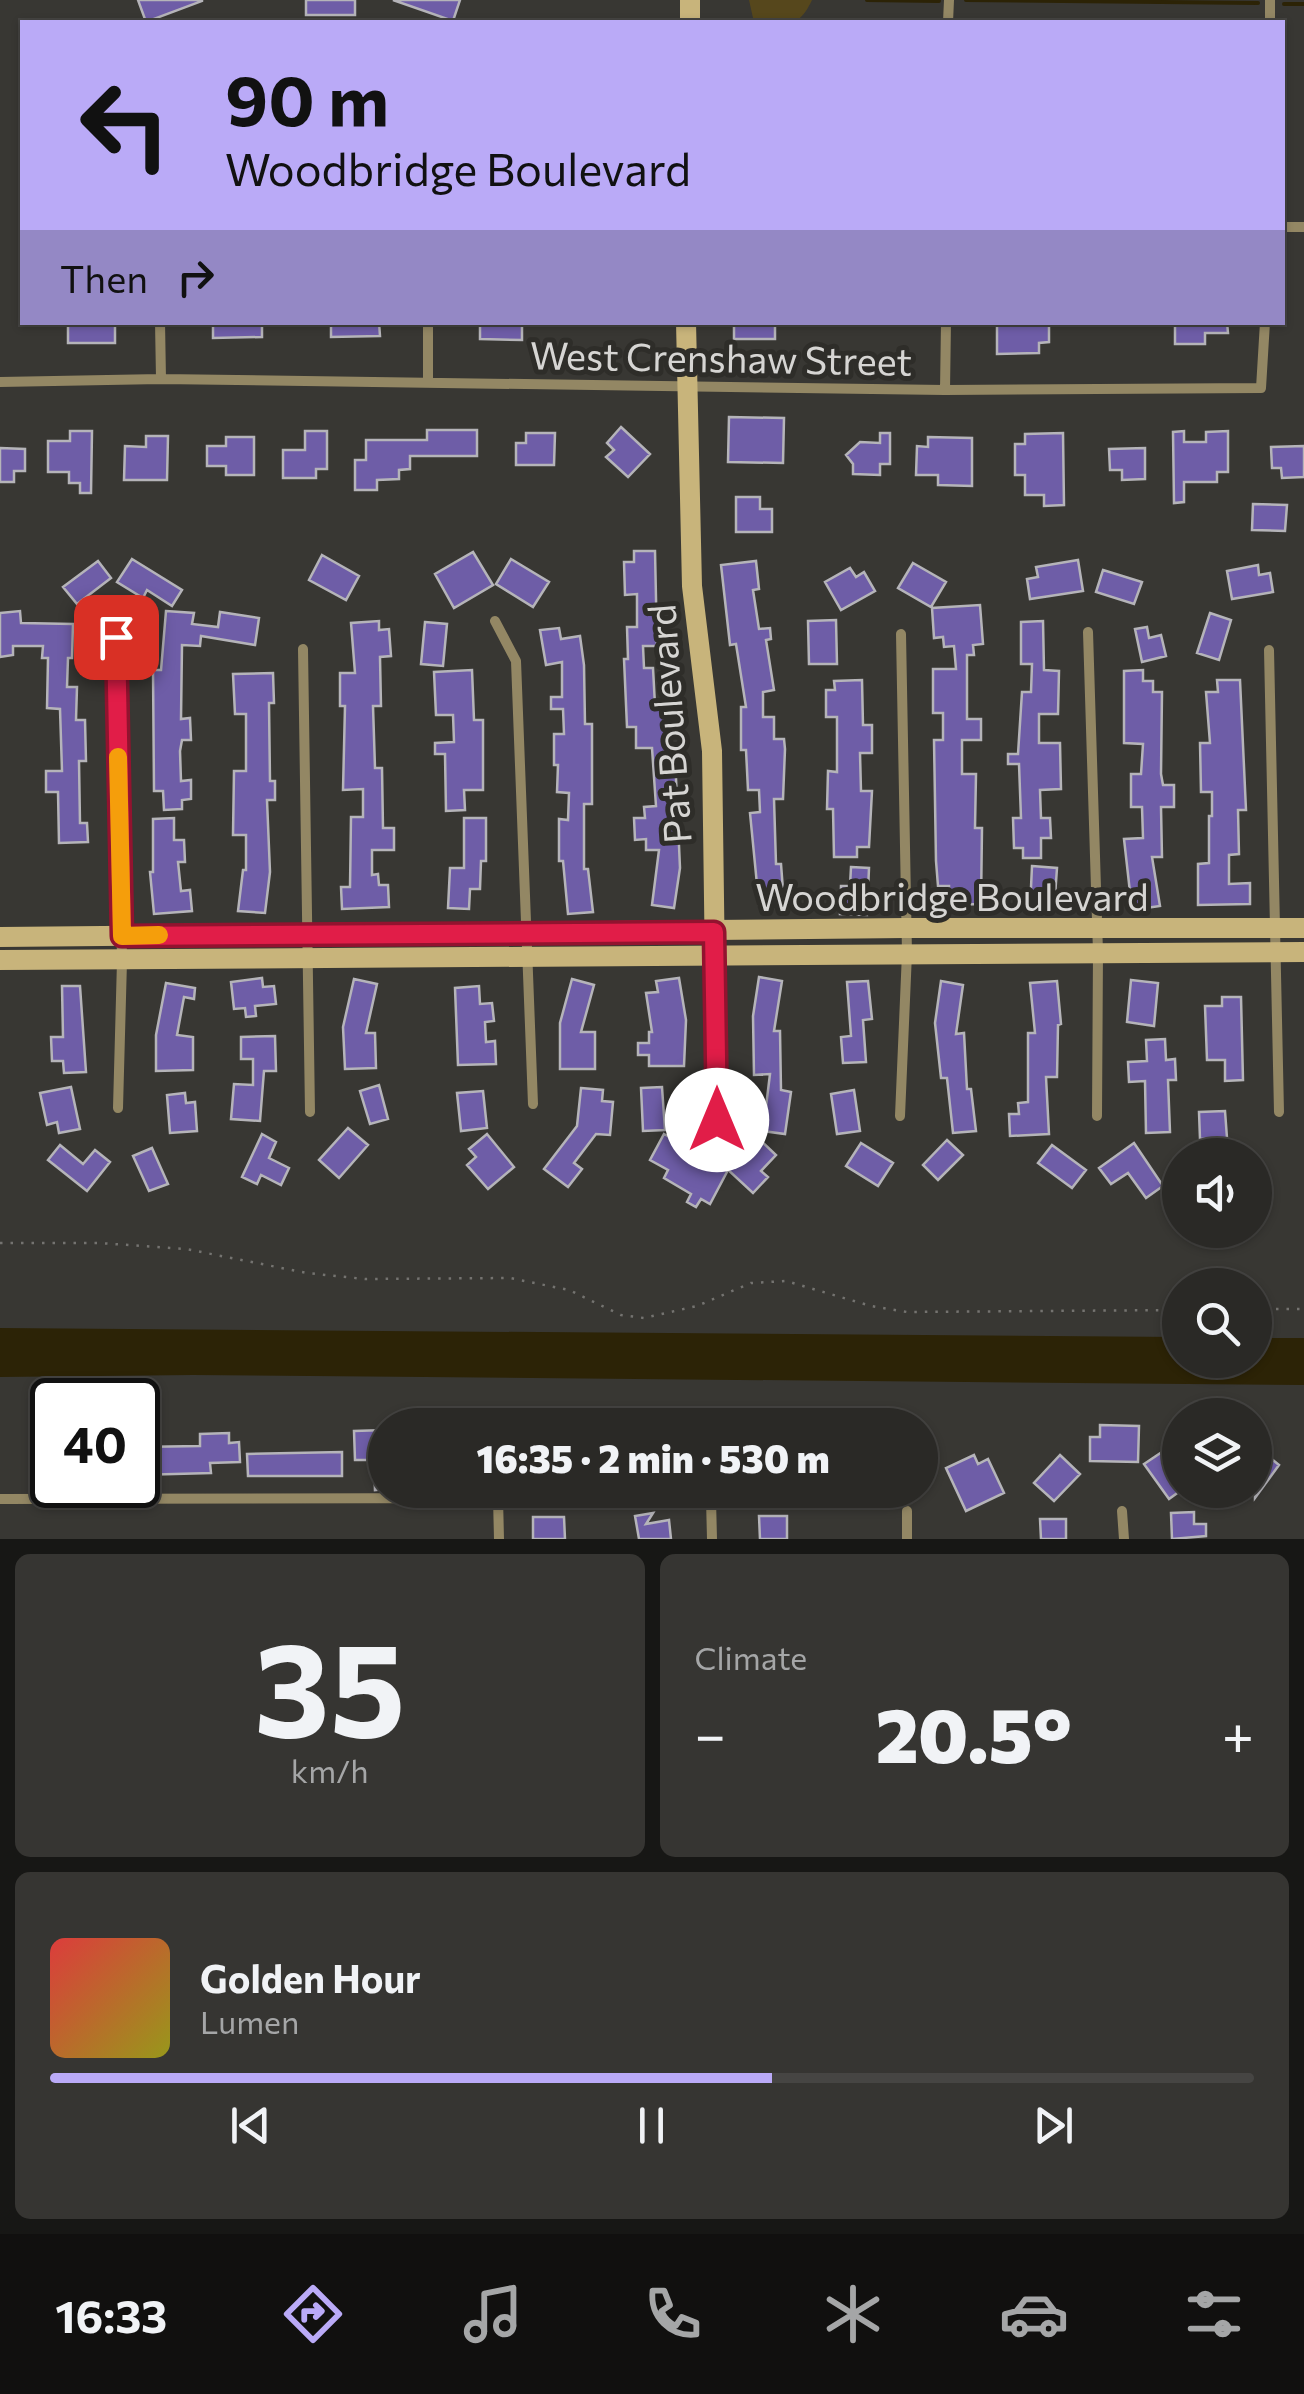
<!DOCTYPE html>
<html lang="en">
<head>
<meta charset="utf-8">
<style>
  :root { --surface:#2a2926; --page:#363532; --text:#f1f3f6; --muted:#a5a6a7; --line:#464543; --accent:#baaaf7 }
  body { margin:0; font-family:Commissioner,sans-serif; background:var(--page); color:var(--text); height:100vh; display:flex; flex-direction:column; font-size:38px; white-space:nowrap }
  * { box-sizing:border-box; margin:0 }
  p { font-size:32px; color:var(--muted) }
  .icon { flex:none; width:55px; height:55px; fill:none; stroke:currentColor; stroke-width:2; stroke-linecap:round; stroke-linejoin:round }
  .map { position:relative; height:1539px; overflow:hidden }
  .side { display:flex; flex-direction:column; gap:15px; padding:15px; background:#171715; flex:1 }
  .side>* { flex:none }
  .banner { position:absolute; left:20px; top:20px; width:1265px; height:305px; border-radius:0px; box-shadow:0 2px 8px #0004,0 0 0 2px var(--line); background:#baaaf7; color:#111; overflow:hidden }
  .buttons { position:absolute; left:1162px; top:1138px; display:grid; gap:20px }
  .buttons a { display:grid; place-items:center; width:110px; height:110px; border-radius:50%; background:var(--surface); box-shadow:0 2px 8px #0004,0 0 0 2px var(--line); font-size:50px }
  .speed { position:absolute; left:30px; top:1378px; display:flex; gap:20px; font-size:50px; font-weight:700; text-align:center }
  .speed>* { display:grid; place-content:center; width:130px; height:130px; border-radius:50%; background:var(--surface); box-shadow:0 2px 8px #0004,0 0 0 2px var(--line); line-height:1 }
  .speed .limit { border:5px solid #111; border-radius:15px; background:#fff; color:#111 }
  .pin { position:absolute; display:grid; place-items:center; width:85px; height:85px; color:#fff; margin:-42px; border-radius:20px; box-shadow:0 5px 15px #0006 }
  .me { position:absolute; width:110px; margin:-55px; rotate:0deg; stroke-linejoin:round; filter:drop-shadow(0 0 8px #0008) }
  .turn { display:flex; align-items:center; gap:35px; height:210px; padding:0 40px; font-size:45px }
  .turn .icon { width:130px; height:130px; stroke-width:2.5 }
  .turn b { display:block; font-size:70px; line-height:85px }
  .then { display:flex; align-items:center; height:95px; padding:0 40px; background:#0003; gap:20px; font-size:38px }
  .big { font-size:75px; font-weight:800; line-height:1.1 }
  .side .card { flex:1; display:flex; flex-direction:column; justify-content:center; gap:15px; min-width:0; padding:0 35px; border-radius:15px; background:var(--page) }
  .side .dial { align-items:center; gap:0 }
  .dial b { font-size:130px; line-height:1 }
  .song { display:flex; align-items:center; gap:30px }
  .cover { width:120px; height:120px; border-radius:15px; background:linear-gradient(135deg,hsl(0 70% 55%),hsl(60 70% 35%)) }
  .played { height:10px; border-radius:5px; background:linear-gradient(90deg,var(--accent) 60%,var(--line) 60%) }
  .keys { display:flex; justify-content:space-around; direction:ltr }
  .heat { display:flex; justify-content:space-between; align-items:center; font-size:55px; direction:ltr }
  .side .tiles { flex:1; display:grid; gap:15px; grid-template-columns:1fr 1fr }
  .card:last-child { grid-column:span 2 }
  .trip { position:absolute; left:368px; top:1408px; width:570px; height:100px; border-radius:50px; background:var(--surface); box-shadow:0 2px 8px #0004,0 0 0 2px var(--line); font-weight:800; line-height:100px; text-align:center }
  .tabs { display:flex; height:160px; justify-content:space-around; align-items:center; background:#11100f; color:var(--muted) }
  .tabs .icon { width:70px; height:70px }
  .tabs .selected { color:var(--accent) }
  .tabs b { font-size:45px; color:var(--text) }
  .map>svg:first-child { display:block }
  .green { fill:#56471c }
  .water { fill:#2c2306 }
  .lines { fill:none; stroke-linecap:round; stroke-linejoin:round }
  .stream { stroke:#2c2306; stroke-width:4 }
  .building { fill:#6e5da7; stroke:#b5b4b9; stroke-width:2.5 }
  .path { stroke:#747370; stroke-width:2.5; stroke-dasharray:2.5 8; stroke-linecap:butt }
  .street { stroke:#938764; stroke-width:10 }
  .secondary { stroke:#c8b47b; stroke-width:20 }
  .route-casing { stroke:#92132f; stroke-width:25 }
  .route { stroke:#e11d48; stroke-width:18 }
  .slow { stroke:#f59e0b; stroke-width:18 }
  .labels { text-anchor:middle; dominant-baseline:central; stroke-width:10; stroke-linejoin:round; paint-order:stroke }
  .street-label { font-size:38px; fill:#d6d5d3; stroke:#2e2d29 }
</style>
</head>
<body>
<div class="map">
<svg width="1304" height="1539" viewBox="0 0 1304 1539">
  <rect width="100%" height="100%" fill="#383733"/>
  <!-- green -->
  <path class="green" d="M749,0H812C798,30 788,22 758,22L753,18Z"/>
  <!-- water -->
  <path class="water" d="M0,1328L1180,1337V1360H1255V1338H1304V1385L193,1375L0,1377Z"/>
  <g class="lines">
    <!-- stream -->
    <path class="stream" d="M867,0L939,1
      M966,0L1258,3
      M1284,4H1304"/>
  </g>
  <!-- building -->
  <path class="building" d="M138,0H202V1L146,22Z
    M306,0H355V15H306Z
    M393,0H460L453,21Z
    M68,322H115V343H68Z
    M213,322H262V337L213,338Z
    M331,322H379L380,336L331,337Z
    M480,322H522V340L480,339Z
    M734,322H775V339H734Z
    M997,322H1049V342L1039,343V353L997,354Z
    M1175,322H1227L1228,333H1205V344H1175Z
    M729,417L784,418L783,463L728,462Z
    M621,427L650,454L628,477L606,457L614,450L607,443Z
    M427,430H477V456H410V469L399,470V479L377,480V490H355V460H366V440H427Z
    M70,431H92L91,493H80V483H69V472H48V441H70Z
    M305,431H327V469H316V478H283V450H305Z
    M1184,431V442H1206V432L1228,431V472H1217V482H1184V502L1174,503L1173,432Z
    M526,433H555L554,465H516V443H526Z
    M880,433H890V464H880V475L853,474V464L846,455L860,442L880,443Z
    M1063,433L1064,505L1044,506V495H1025V475H1015V444H1025V434Z
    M146,436H168L167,480H124L125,446L146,447Z
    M226,437H254V475H226V466H207V446H226Z
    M928,437L972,438V486L938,485V475H916L917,446L928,447Z
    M1304,446V477L1282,478L1281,468H1272L1271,447Z
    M0,448L25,449V471H14V482H0Z
    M1145,448V479L1122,480V470H1110L1109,449Z
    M736,497H760V509H772V532H736Z
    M1253,504L1287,505L1285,531L1252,530Z
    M634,551H655L657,646H643L644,668H653L655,705H665V756H675L680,868L674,908L652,905L659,850H646V839L635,840L634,818H645L644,807L656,806L652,748H636V727H627L624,659H628L627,627H637V594L625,595L624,562H634Z
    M473,552L493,585L454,608L435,574Z
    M322,555L359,576L346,600L309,580Z
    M132,559L182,590L172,606L147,590L143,598L117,582Z
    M511,559L549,582L533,607L496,584Z
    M1078,560L1083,591L1030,599L1027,579L1038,577L1036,567Z
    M98,561L111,578L77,604L63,587Z
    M756,561L759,589L753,590L759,629L770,628L771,639L766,640L774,690L763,692V717H774V739H784L785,749L783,799H774L776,864H781L784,903L759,905L750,813L760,812L759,790H748L746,750H741V707H746L736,644L730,645L721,565Z
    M913,563L946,582L931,607L898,588Z
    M1258,565L1259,575L1270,573L1273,592L1232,599L1227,571Z
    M850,568L856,577L864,572L875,591L841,610L825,582Z
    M1103,570L1142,582L1134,604L1096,592Z
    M980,605L983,644L973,645L974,655H967V719H981V740H962V774H976L975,828H982L981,904L949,905V886H938L936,861L934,740H943V713H933V669H956L954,646L944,647L943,637L934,638L932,608Z
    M20,611L21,623L73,624L72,658H68L67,687H77L76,720H85L86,761H79L80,823H87L88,842L59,843L58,792H46V771H62L60,709L47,708L48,658H42L43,646H13V655L0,657V613Z
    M166,611L194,613L192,624L218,627L220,612L259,618L255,645L201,636L200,646L182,645L181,719L190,718L191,740H182L180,751L181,781L191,780V799L182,800V809L164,810L163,791H154L153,670H161Z
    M1210,613L1231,620L1219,660L1197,653Z
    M836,620L837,664H809L808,621Z
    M379,621V630L389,629L391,656L380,657L381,706H373L375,768H382L383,828H394V850H372V875L378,874L379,885H388L389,907L342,909L341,887H350L351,817H363V789L343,790L345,706H340V673H355L351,623Z
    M1043,621L1044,670L1059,671L1058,714H1039V743H1060L1061,789L1040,790L1041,818H1050L1051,838H1041V858H1023V848H1014L1013,818H1021L1019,764H1008V754H1018L1022,692H1031L1032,664H1021V622Z
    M425,622L447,624L443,666L421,664Z
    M1147,627L1149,638L1161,635L1166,656L1142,662L1135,629Z
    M559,628L561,639L580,636L584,665L585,724H592V804H584V869H588L593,912L568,914L563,861H559V819L568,820L569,793L557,792L558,765H554V734H564L563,709H551V697H562V662L546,665L540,630Z
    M472,670L474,720H483V790H464L465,810L446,811L445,754H435V743L454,742L453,715H436L434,672Z
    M1143,670V681H1153V692H1162L1161,774L1163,785H1174V807H1161L1162,857H1152L1160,906L1132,910L1124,839L1143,838L1142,807H1131V774H1141L1143,744L1124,743V671Z
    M273,673L274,703H269L270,781H275V800H267L270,872L265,913L238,911L243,870H246V835H233L234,771H246V714H235L233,674Z
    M862,680L863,725H872V753H860L861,791H872L869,847H857V857H834L833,809H827L828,771L837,772V717H826V690H835L834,681Z
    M1217,680H1240L1246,810H1238L1239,854L1229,855V884L1250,883V904L1198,905V864L1209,863V816H1212V792H1201L1200,743H1210L1206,692H1218Z
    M174,818V840H184L185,862H178L181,891L190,890L192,911L154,914L150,872H153V819Z
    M464,818H486V861H481L480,889H470L469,909L448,908L450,868H464Z
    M1032,866L1057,868L1054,911L1030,909Z
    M851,867L869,868L867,915L840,914L841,886H850Z
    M759,977L782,981L774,1031H780L781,1090L791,1092L785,1134L763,1131L770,1074L754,1075L753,1016Z
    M262,978L263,987L274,986L276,1004L255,1006L256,1016L246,1017L245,1008L234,1009L231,982Z
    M679,978L686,1020L684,1066H649V1055H638V1043H649V1032H652L646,993L658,992L656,981Z
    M354,979L377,984L366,1033H375L376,1068L345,1069L343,1027Z
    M572,979L594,985L581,1032H595V1069H560V1023Z
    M1131,980L1158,983L1154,1026L1127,1022Z
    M868,981L872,1019L863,1020L866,1062L843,1063L841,1037L851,1036L847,982Z
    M941,981L963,985L956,1034L964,1033L967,1089H971L976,1131L953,1133L947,1078H941L935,1023Z
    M1057,981L1061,1024L1058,1025L1057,1077H1046L1049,1134L1010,1136L1009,1114H1019L1018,1103L1028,1102V1033H1035L1030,983Z
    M166,983L195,988L194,999L184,997L177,1035L193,1037V1070L156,1071V1035Z
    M62,986H80L86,1072L64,1073L63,1061H52L51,1037H63Z
    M479,986L480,1004L492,1003L494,1021L485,1022L486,1042L495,1041L496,1064L458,1065L455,988Z
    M1222,997H1241L1243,1080L1225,1081V1060H1207L1205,1006H1222Z
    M275,1036L276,1071H264L260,1121L231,1119L234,1084L253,1085V1059H241V1037Z
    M1165,1039L1166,1060L1175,1059L1176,1080H1168L1170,1132L1146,1133L1145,1081L1129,1082L1128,1062L1147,1061L1146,1040Z
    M379,1085L388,1119L370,1124L360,1091Z
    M71,1087L80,1129L59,1133L57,1122L47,1125L40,1093Z
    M662,1087L665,1130L643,1131L641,1088Z
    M581,1088L603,1090L602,1101L613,1102L610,1135L596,1134L574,1163L582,1169L568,1187L544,1169L577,1126Z
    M854,1090L860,1131L837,1134L831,1094Z
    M483,1091L487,1128L461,1131L457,1093Z
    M185,1093L186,1103L195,1102L197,1131L170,1133L167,1095Z
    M1225,1111L1227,1138L1200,1139L1199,1112Z
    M348,1128L368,1145L339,1178L319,1160Z
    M262,1134L276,1142L269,1158L289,1168L281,1185L261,1175L257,1184L242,1177Z
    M487,1134L514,1167L488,1189L467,1165L476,1157L469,1149Z
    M664,1134L728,1170L710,1204L701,1199L696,1207L687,1202L691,1194L664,1178L668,1170L650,1160Z
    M756,1136L776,1155L761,1171L768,1177L753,1193L726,1168Z
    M947,1140L963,1155L938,1180L923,1165Z
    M861,1143L893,1163L878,1186L846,1166Z
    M1134,1143L1163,1186L1146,1198L1128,1173L1111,1184L1099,1168Z
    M60,1145L83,1164L95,1150L110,1162L87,1191L48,1160Z
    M1052,1145L1086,1170L1072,1188L1038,1163Z
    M152,1148L168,1184L149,1191L133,1156Z
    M1100,1425L1139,1426L1138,1462L1090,1461V1437H1100Z
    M385,1430V1489L375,1490L374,1460H355L354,1431Z
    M229,1433V1443L239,1442L240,1462L210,1463L211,1473L138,1475V1447L200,1446V1434Z
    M1165,1450L1180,1470V1491L1169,1499L1144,1464Z
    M342,1452V1476H248L247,1454Z
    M1263,1452L1279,1465L1255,1498V1463Z
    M974,1455L978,1464L988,1459L1004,1493L966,1511L946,1468Z
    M1060,1455L1080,1474L1054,1501L1034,1483Z
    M1194,1512V1524H1206V1536L1172,1539L1171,1513Z
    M653,1513L646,1524L669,1520L671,1539H639L635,1516Z
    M759,1516H787V1539H760Z
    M533,1517H564L565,1539H533Z
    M1040,1519H1066V1539H1041Z"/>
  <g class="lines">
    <!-- path -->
    <path class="path" d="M0,1243H99L186,1249L307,1273L365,1279L510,1278L569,1290L621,1315L644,1318L697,1306L751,1283L786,1281L871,1306L907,1312L1180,1310
      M1255,1309H1304"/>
    <!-- street -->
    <path class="street" d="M1270,0V22
      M948,22L949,0
      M1282,227H1304
      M160,322L161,379
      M428,322V382
      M0,382L161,379L945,390L1261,388L1265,322
      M945,390L946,322
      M495,621L516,661L533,1104
      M1088,632L1098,952L1097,1116
      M117,637L122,961L118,1108
      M303,649L310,1112
      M1269,650L1279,1112
      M900,1116L907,953L901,634
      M0,1499L498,1498L499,1539
      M711,1499L712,1539
      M907,1511V1539
      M1122,1511L1124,1539"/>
    <!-- secondary -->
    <path class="secondary" d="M690,22V0
      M686,322L692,586L712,751L717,1120
      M0,937L905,928H1304
      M0,960L1304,952"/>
  </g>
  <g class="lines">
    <!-- route casing -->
    <g class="route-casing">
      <path id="route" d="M116,637L122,936L714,932L717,1120"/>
    </g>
    <!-- route -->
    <use href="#route" class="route"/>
    <!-- slow -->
    <path class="slow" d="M118,757L122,936L159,935"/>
  </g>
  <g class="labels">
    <!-- street labels -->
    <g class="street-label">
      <text transform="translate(721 357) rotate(1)">West Crenshaw Street</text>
      <text transform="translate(668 724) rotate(-94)">Pat Boulevard</text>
      <text x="952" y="895">Woodbridge Boulevard</text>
    </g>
  </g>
</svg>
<div class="buttons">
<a><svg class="icon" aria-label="sound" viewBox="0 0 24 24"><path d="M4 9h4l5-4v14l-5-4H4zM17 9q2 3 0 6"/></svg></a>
<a><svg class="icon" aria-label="search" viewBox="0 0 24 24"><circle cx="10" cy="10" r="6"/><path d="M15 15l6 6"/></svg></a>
<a><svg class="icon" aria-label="layers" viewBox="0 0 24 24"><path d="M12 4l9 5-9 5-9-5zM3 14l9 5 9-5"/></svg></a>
</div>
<div class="speed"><div class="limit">40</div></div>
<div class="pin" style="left:116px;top:637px;background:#d93025"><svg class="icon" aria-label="arrive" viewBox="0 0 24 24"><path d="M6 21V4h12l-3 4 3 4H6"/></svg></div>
<svg class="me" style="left:717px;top:1120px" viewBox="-20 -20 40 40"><circle r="19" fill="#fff"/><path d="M0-13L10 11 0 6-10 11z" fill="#e11d48"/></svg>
<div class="trip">16:35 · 2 min · 530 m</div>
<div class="banner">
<div class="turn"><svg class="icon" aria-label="left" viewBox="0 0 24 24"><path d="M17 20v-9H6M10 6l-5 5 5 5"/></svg><div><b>90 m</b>Woodbridge Boulevard</div></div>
<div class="then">Then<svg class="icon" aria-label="right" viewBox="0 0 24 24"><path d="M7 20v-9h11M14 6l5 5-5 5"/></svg></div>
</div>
</div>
<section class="side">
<div class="tiles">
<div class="card dial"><b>35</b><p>km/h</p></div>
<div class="card"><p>Climate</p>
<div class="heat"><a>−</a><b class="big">20.5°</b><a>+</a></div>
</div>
<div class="card">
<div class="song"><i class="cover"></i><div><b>Golden Hour</b><p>Lumen</p></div></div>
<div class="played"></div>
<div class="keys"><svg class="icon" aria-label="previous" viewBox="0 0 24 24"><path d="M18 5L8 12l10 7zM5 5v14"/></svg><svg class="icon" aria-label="pause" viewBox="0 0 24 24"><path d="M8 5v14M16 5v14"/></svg><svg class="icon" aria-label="next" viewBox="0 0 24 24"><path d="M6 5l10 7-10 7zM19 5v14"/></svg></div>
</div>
</div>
</section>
<nav class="tabs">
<b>16:33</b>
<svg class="icon selected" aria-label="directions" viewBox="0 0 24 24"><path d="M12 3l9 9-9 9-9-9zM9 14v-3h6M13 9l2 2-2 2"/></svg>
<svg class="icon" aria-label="music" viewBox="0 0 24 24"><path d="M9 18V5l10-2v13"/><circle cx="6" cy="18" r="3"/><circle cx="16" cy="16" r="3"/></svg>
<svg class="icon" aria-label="phone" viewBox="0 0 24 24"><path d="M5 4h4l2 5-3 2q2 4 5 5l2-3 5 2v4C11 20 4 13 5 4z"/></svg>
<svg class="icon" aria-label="climate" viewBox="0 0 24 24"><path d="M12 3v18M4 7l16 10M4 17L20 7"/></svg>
<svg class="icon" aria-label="car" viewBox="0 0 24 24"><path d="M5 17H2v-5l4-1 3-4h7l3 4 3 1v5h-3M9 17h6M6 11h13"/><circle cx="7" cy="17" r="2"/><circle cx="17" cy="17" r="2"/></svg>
<svg class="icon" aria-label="filters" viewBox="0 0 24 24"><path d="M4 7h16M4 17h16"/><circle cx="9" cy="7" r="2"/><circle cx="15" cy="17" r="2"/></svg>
</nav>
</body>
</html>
